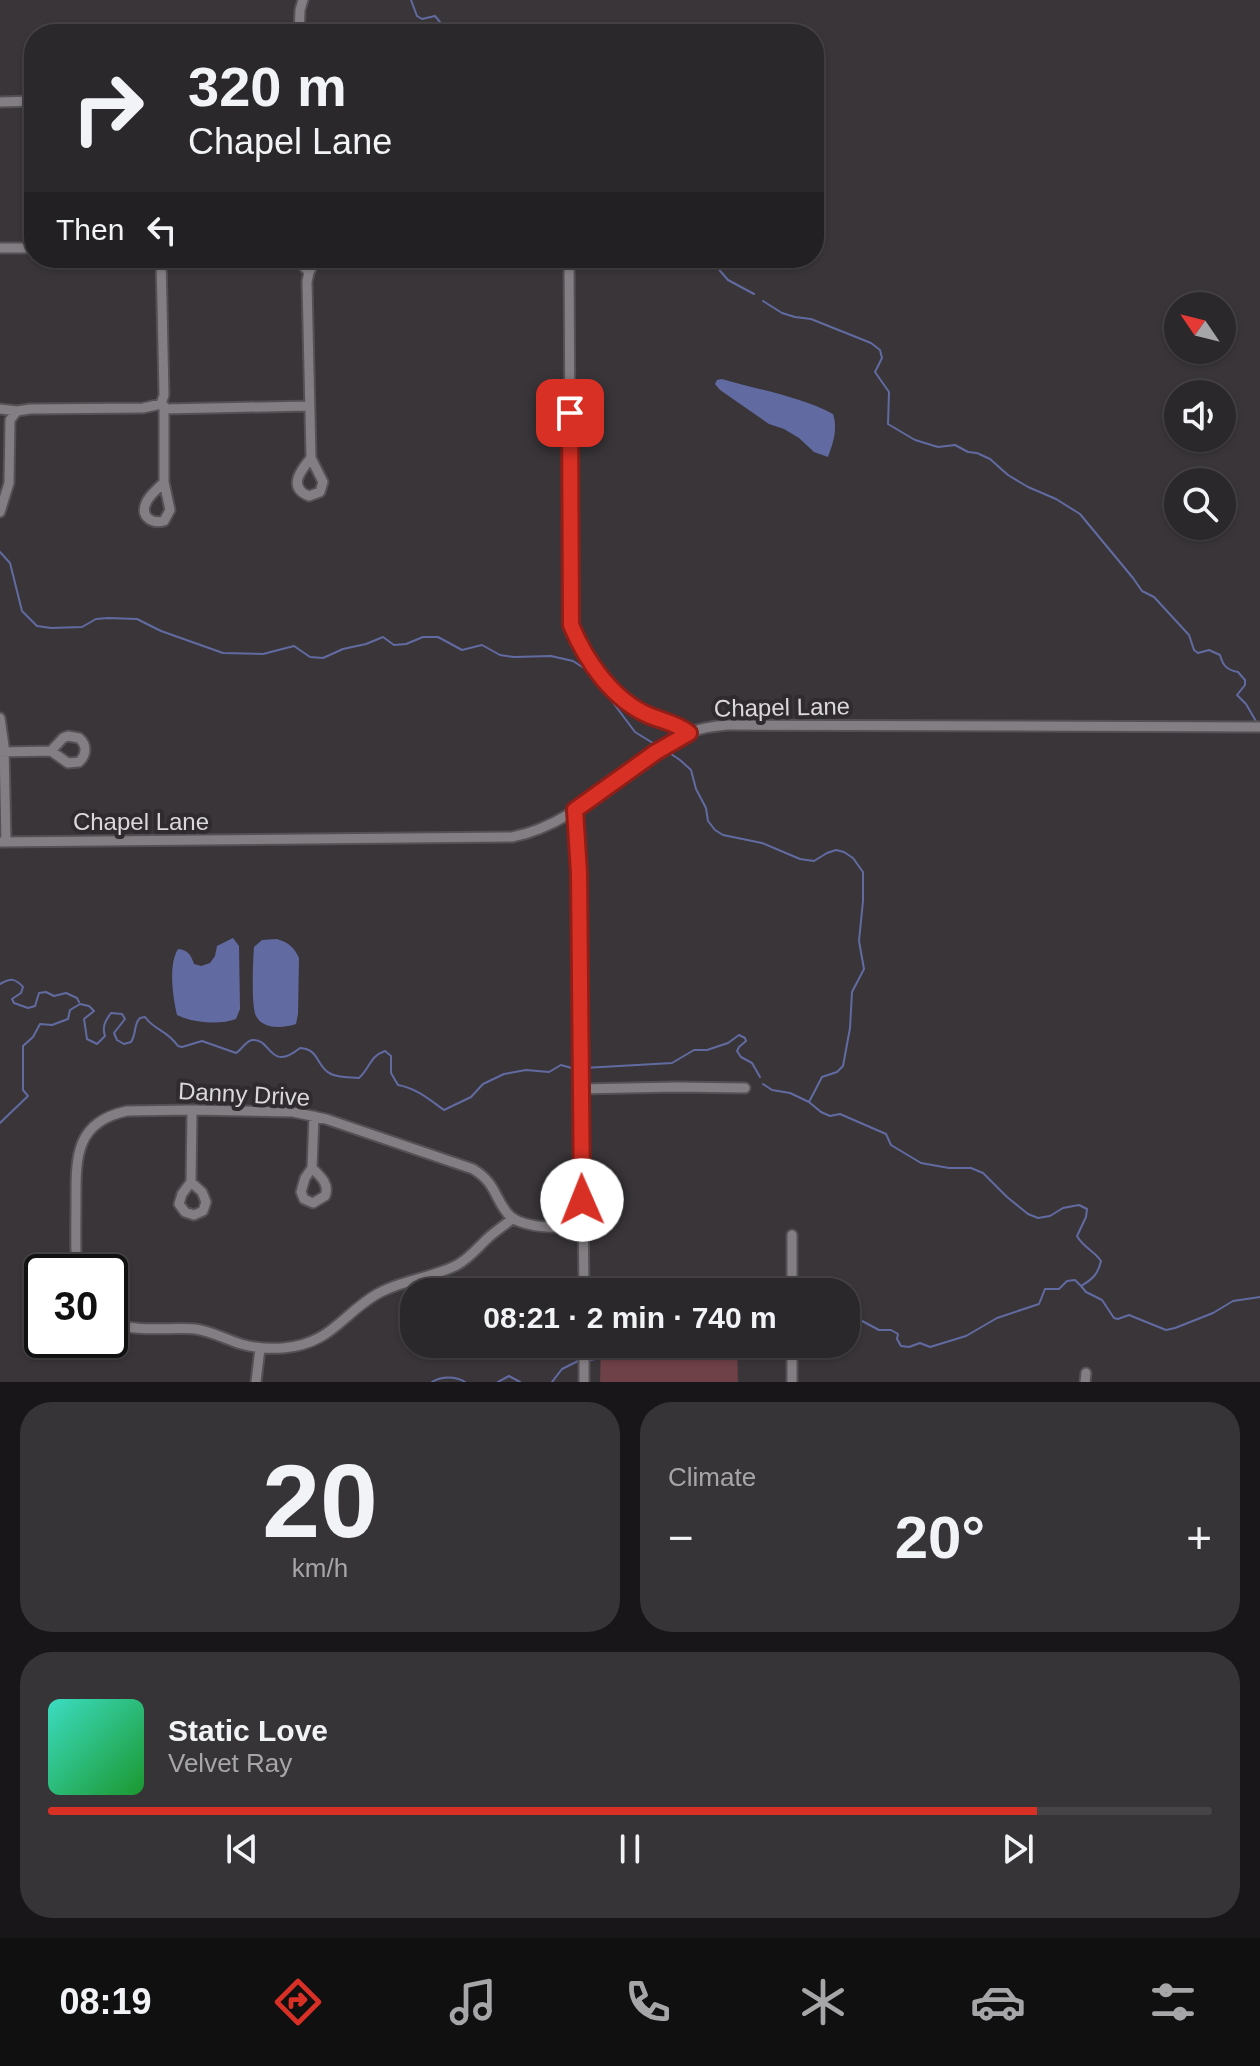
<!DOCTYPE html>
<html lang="en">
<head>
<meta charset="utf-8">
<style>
  :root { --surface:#2b282b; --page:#373437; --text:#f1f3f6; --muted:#a6a6a9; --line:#474447; --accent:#d93025 }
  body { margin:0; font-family:Helvetica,sans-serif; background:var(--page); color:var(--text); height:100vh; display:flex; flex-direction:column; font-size:30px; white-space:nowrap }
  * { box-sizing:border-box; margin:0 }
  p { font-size:26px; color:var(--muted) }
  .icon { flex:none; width:44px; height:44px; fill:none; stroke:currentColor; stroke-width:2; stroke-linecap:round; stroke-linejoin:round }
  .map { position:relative; height:1382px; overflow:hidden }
  .sheet { display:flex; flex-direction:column; gap:20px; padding:20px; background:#181618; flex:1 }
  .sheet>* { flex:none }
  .banner { position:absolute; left:24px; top:24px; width:800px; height:244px; border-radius:32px; box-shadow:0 2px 6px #0004,0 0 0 2px var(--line); background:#2b282b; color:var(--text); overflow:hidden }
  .needle { width:52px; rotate:305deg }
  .controls { position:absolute; left:1164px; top:292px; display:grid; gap:16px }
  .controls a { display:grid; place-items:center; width:72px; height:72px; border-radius:50%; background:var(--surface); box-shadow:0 2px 6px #0004,0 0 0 2px var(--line); font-size:40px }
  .speed { position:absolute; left:24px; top:1254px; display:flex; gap:16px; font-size:40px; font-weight:700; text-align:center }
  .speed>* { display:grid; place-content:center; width:104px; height:104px; border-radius:50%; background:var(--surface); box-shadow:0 2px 6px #0004,0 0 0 2px var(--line); line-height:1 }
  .speed .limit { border:4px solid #111; border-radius:12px; background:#fff; color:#111 }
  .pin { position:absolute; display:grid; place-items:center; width:68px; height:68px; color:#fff; margin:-34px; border-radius:16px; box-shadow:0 4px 12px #0006 }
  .me { position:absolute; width:88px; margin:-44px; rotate:359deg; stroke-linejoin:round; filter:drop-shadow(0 0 6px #0008) }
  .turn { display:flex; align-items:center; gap:28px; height:168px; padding:0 32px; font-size:36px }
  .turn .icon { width:104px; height:104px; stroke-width:2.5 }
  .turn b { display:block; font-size:56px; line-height:68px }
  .then { display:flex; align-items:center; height:76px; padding:0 32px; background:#0003; gap:16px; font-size:30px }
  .big { font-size:60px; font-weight:700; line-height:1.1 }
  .sheet .tile { flex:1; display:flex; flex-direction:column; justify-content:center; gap:12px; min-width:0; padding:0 28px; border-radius:32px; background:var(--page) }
  .sheet .dial { align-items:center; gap:0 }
  .dial b { font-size:104px; line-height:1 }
  .song { display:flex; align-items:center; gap:24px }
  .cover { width:96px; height:96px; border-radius:12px; background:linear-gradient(135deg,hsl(170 70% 55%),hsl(130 70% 35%)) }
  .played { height:8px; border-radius:4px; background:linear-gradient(90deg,var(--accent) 85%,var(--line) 85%) }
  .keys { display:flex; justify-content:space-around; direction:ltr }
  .heat { display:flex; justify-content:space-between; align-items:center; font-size:44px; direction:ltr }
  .sheet .tiles { flex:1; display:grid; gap:20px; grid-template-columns:1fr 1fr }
  .tile:last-child { grid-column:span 2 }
  .trip { position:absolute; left:400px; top:1278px; width:460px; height:80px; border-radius:32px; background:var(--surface); box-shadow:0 2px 6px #0004,0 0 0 2px var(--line); font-weight:700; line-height:80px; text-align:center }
  .dock { display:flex; height:128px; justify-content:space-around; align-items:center; background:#111011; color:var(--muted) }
  .dock .icon { width:56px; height:56px }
  .dock .active { color:var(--accent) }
  .dock b { font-size:36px; color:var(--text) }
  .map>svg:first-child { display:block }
  .green { fill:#6e4047 }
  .water { fill:#626ba1 }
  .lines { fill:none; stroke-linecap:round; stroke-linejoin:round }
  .stream { stroke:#626ba1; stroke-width:2 }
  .minor-casing { stroke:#545155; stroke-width:13 }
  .minor { stroke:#837e83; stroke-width:9 }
  .route-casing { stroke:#8d1f18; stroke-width:20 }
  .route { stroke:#d93025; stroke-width:14 }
  .labels { text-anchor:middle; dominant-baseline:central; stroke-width:8; stroke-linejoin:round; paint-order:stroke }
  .street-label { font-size:24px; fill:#dad8da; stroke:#2f2b2f }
</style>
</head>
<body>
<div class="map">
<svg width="1260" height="1382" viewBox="0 0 1260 1382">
  <rect width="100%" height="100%" fill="#393539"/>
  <!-- green -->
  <path class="green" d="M601,1344H737L738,1382H600Z"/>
  <!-- water -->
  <path class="water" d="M722,379C759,390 799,396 833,414C838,429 833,443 828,457L814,452L799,438L784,429L769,424L720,390L715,384L717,380Z
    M233,938L239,946L240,1009L236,1019C220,1025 193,1023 177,1015C173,997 168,965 178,949C188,950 191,955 194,964L201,966L210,963L215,956L217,946Z
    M277,939C289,943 294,947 299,958L298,1014L296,1024C284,1028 263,1030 256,1016C251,1007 253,960 254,947L262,940Z"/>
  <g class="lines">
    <!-- stream -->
    <path class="stream" d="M411,0L417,16L422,19L435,16L440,22L443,34
      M709,258L728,280L754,294
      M763,301L782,313L795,317L811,319L871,343L880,350L882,358L875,372L889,392L888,424L915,440L938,447L955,445L968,452L977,453L990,459L1008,475L1028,487L1056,499L1080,514L1133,578L1142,591L1154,597L1189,635L1194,650L1198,653L1209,650L1220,655C1223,666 1227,670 1238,672L1245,680V685L1237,695L1246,704L1257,723
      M0,552L10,563L22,611L37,626L51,628L82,627L96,619L108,618L137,619L161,631L223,653L263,654L294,646L310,657L323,658L343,649L366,644L383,637L394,645L406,644L423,637H438L462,650L482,645L500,655L514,657L551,656L573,661L590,672L635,732L656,745
      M665,750L680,760L691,770L696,789L706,808L708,821L715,830L723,835L762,843L800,859L814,861L827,853L836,850L844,852L853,858L863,872V901L859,941L864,969L852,992L850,1028L843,1066L837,1072L822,1077L809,1102
      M0,984C11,978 15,978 23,987L21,993L12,999L14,1003L28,1008L35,1006L39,993L46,992L54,996L66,993L77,998L79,1002
      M584,1068L672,1063L694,1050H707L728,1043L739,1035L745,1038L746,1041L739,1047L737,1051L741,1057L752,1063L760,1077
      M763,1084L772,1090L790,1093L809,1102L821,1112L830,1116L840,1114L886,1134L891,1145L921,1163L949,1168H971L983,1173L1007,1197L1028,1214L1038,1218L1050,1216L1063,1208L1079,1205L1087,1209L1086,1217L1077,1236C1083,1247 1094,1251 1101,1261C1098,1274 1093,1279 1081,1286L1086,1292L1102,1300L1114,1318L1118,1319L1129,1315L1166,1330L1175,1328L1213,1313L1233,1301L1260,1297
      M0,1123L28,1096L23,1090V1046L33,1037L40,1024L52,1025L68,1019L70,1010L80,1004L89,1006L94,1011L84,1019L87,1039L97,1044L105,1036C102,1027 105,1021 111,1013L122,1014L125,1019L114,1033L117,1040L124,1044L131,1042C137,1033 133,1025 140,1018L145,1017C155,1031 166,1029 178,1046L182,1047L202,1041L236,1053C241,1050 246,1041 252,1040C272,1038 269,1073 300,1048C320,1049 316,1067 331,1074C339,1078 351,1077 359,1078C370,1068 370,1056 385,1051L391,1056V1073L398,1085C416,1088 430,1100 444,1110L471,1097L483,1084L504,1074L526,1070L549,1072L561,1065L575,1069
      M846,1314H849L879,1330H891L898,1334L897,1339L901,1346L909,1347L920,1343L930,1347L966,1336L997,1318L1039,1304L1045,1289H1059L1067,1281L1075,1280L1080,1285
      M590,1360L613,1356L618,1345L626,1344
      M432,1382C441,1376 456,1376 465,1382
      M498,1382L509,1376L520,1382
      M552,1382L562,1369L578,1361"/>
    <!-- minor casing -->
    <g class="minor-casing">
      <path id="minor" d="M299,34L300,10L303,0
        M0,102L34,101
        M0,248H34
        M296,258L309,272L317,258
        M569,258L571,625C586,661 612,699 648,715C662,722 676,723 689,733
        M309,272L307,282L311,458
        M0,409L17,411
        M164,409L309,406
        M311,458L323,482L320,492L309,496C287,487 301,470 311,458Z
        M164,482L170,510L164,521C152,524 140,517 146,503C149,495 158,489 164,482Z
        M164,482V406
        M0,512L9,483L10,420L17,411L30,409L143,408L161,404L164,395L161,258
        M0,718L4,746L6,842
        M68,736L79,738C87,745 87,754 79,762L68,763L51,751L63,738Z
        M0,752L51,751
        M575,810L579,854L584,1292
        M0,842L512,837C564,827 602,790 644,760C659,749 674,738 692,732C703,727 716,726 728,725L1260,727
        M580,1089L676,1087L745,1088
        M312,1168C320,1176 330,1184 325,1196L313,1203L304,1199L301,1192L305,1178Z
        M312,1168L314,1116
        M191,1182L202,1192L206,1202L203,1211L194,1215L185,1212L179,1204L182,1194Z
        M191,1182L192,1110
        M792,1235V1292
        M77,1272C75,1249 76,1226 76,1203C76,1159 74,1122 127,1111L192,1110L293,1112L326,1119L473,1169C497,1184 493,1196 508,1214C521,1230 563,1227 582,1228
        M110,1322C136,1333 167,1327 195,1329C211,1331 225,1339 241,1344C255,1348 269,1349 283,1348C331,1344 341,1315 377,1294C401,1280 432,1278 457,1265C470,1258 478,1247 489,1237C497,1230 505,1225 513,1218
        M792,1344V1382
        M256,1382L260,1348
        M584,1382V1344
        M1085,1382L1086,1373"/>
    </g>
    <!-- minor -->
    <use href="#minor" class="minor"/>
  </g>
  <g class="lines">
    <!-- route casing -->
    <g class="route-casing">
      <path id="route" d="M570,413L571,625C586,661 612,699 648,715C662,721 676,723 689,733L656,752L575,810L579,873L582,1200"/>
    </g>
    <!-- route -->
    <use href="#route" class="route"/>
  </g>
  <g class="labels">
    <!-- street labels -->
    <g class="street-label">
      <text transform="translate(782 707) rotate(-1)">Chapel Lane</text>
      <text x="141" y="821">Chapel Lane</text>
      <text transform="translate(244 1094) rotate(3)">Danny Drive</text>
    </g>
  </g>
</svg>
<div class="controls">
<a><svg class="needle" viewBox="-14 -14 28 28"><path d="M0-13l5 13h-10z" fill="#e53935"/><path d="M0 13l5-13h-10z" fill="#a6a6a9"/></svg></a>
<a><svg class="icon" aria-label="sound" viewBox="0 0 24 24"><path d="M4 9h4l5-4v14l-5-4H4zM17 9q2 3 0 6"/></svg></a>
<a><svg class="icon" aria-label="search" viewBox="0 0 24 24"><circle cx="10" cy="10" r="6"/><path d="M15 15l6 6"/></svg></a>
</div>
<div class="speed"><div class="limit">30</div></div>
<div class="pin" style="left:570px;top:413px;background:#d93025"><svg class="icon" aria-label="arrive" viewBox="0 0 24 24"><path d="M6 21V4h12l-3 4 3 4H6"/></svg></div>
<svg class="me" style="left:582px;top:1200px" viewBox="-20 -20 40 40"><circle r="19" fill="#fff"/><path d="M0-13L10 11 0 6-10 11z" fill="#d93025"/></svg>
<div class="trip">08:21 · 2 min · 740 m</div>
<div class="banner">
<div class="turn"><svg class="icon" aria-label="right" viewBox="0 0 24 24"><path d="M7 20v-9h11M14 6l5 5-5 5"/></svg><div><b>320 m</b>Chapel Lane</div></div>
<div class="then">Then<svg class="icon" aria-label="left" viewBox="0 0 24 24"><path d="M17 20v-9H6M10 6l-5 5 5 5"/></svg></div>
</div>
</div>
<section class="sheet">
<div class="tiles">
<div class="tile dial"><b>20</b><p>km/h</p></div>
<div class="tile"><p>Climate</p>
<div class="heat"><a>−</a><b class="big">20°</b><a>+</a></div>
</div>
<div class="tile">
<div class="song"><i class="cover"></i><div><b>Static Love</b><p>Velvet Ray</p></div></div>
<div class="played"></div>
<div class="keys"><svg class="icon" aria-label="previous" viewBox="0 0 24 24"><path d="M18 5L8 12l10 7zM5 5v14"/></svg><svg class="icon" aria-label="pause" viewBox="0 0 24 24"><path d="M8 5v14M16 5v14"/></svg><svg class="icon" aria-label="next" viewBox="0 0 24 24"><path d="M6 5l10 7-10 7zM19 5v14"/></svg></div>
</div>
</div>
</section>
<nav class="dock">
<b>08:19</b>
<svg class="icon active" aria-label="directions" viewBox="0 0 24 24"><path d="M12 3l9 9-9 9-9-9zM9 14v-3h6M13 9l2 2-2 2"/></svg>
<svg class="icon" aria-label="music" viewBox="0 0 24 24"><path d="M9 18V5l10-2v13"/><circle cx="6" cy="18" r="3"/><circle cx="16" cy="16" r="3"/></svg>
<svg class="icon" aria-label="phone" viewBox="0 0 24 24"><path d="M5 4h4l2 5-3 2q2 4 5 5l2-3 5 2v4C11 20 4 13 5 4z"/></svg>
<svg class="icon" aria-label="climate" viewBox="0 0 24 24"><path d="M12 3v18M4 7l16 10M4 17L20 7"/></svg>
<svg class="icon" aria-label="car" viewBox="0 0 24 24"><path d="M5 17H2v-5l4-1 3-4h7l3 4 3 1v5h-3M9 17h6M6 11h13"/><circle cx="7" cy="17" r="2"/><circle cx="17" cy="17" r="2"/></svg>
<svg class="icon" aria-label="filters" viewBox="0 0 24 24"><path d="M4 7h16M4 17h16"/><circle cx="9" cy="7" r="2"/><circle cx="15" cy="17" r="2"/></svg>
</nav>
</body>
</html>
